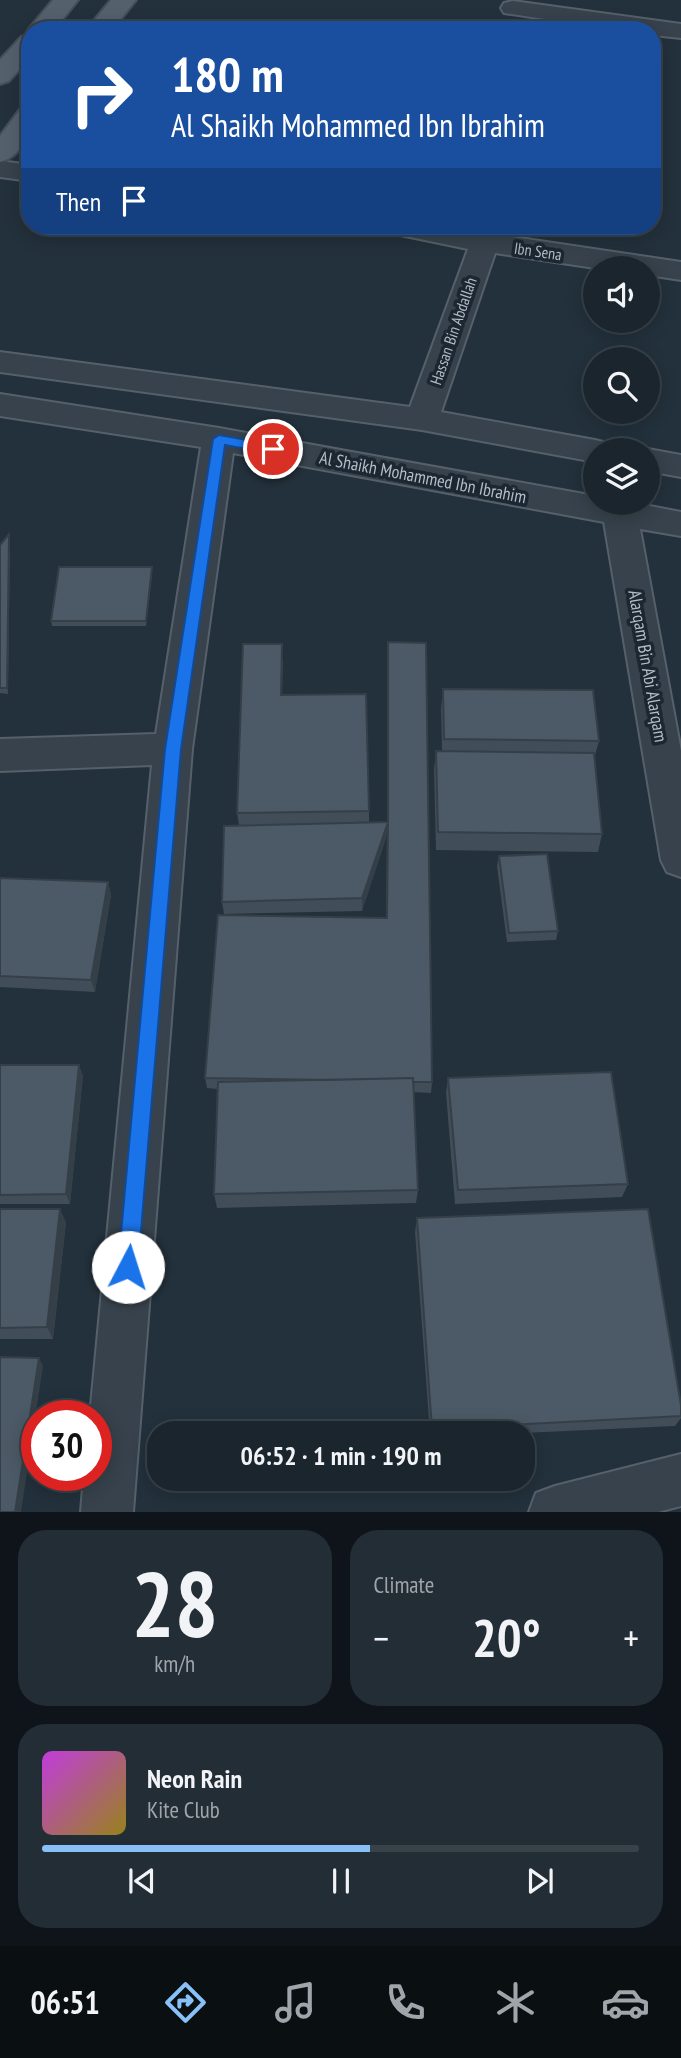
<!DOCTYPE html>
<html lang="en">
<head>
<meta charset="utf-8">
<style>
  :root { --surface:#1a252d; --page:#232d35; --text:#f1f3f6; --muted:#9fa5aa; --line:#384249; --accent:#87c1f8 }
  body { margin:0; font-family:"PT Sans Narrow",sans-serif; background:var(--page); color:var(--text); height:100vh; display:flex; flex-direction:column; font-size:26px; white-space:nowrap }
  * { box-sizing:border-box; margin:0 }
  p { font-size:23px; color:var(--muted) }
  .icon { flex:none; width:38px; height:38px; fill:none; stroke:currentColor; stroke-width:2; stroke-linecap:round; stroke-linejoin:round }
  .map { position:relative; height:1512px; overflow:hidden }
  .panel { display:flex; flex-direction:column; gap:18px; padding:18px; background:#0e1419; flex:1 }
  .panel>* { flex:none }
  .hud { position:absolute; left:21px; top:21px; width:640px; height:214px; border-radius:28px; box-shadow:0 4px 18px #0003,0 0 0 2px var(--line); background:#1a4fa0; color:#fff; overflow:hidden }
  .controls { position:absolute; left:583px; top:256px; display:grid; gap:14px }
  .controls a { display:grid; place-items:center; width:77px; height:77px; border-radius:50%; background:var(--surface); box-shadow:0 4px 18px #0003,0 0 0 2px var(--line); font-size:35px }
  .speed { position:absolute; left:21px; top:1400px; display:flex; gap:14px; font-size:35px; font-weight:700; text-align:center }
  .speed>* { display:grid; place-content:center; width:91px; height:91px; border-radius:50%; background:var(--surface); box-shadow:0 4px 18px #0003,0 0 0 2px var(--line); line-height:1 }
  .speed .limit { border:10px solid #d22; background:#fff; color:#111 }
  .pin { position:absolute; display:grid; place-items:center; width:60px; height:60px; color:#fff; margin:-30px; border:4px solid #fff; border-radius:50%; box-shadow:0 2px 7px #0007 }
  .me { position:absolute; width:77px; margin:-38px; rotate:5deg; stroke-linejoin:round; filter:drop-shadow(0 0 5px #0008) }
  .turn { display:flex; align-items:center; gap:24px; height:147px; padding:0 35px; font-size:32px }
  .turn .icon { width:91px; height:91px; stroke-width:2.5 }
  .turn b { display:block; font-size:49px; line-height:60px }
  .then { display:flex; align-items:center; height:66px; padding:0 35px; background:#0003; gap:14px; font-size:26px }
  .big { font-size:52px; font-weight:700; line-height:1.1 }
  .panel .tile { flex:1; display:flex; flex-direction:column; justify-content:center; gap:10px; min-width:0; padding:0 24px; border-radius:28px; background:var(--page) }
  .panel .dial { align-items:center; gap:0 }
  .dial b { font-size:91px; line-height:1 }
  .song { display:flex; align-items:center; gap:21px }
  .cover { width:84px; height:84px; border-radius:10px; background:linear-gradient(135deg,hsl(290 70% 55%),hsl(50 70% 35%)) }
  .played { height:7px; border-radius:4px; background:linear-gradient(90deg,var(--accent) 55%,var(--line) 55%) }
  .keys { display:flex; justify-content:space-around; direction:ltr }
  .heat { display:flex; justify-content:space-between; align-items:center; font-size:38px; direction:ltr }
  .panel .tiles { flex:1; display:grid; gap:18px; grid-template-columns:1fr 1fr }
  .tile:last-child { grid-column:span 2 }
  .trip { position:absolute; left:147px; top:1421px; width:388px; height:70px; border-radius:28px; background:var(--surface); box-shadow:0 4px 18px #0003,0 0 0 2px var(--line); font-weight:700; line-height:70px; text-align:center }
  .tab-bar { display:flex; height:112px; justify-content:space-around; align-items:center; background:#0a0f12; color:var(--muted) }
  .tab-bar .icon { width:49px; height:49px }
  .tab-bar .active { color:var(--accent) }
  .tab-bar b { font-size:32px; color:var(--text) }
  .map>svg:first-child { display:block }
  .lines { fill:none; stroke-linecap:round; stroke-linejoin:round }
  .minor-casing { stroke:#55606a; stroke-width:4 }
  .major-casing { stroke:#434e58; stroke-width:4 }
  .minor { fill:#37424c; fill-rule:evenodd }
  .major { fill:#54616c; fill-rule:evenodd }
  .wall { fill:#414d59 }
  .shaded-wall { fill:#353f48 }
  .building { fill:#4c5a67; stroke:#353f48; stroke-width:2 }
  .route { fill:#1a73e8; stroke:#114b97; stroke-width:2 }
  .labels { text-anchor:middle; dominant-baseline:central; stroke-width:7; stroke-linejoin:round; paint-order:stroke }
  .far-street-label { font-size:16px; fill:#b2bdc8; stroke:#1c2731 }
  .street-label { font-size:18px; fill:#b2bdc8; stroke:#1c2731 }
</style>
</head>
<body>
<div class="map">
<svg width="681" height="1512" viewBox="0 0 681 1512">
  <rect width="100%" height="100%" fill="#23313c"/>
  <g class="lines">
    <!-- minor casing -->
    <g class="minor-casing">
      <path id="minor" d="M513,1L681,24V38L653,35V30H618L504,13L501,8L504,3Z
        M0,161L30,165V181L0,177Z
        M382,226H440L681,262V280L648,275V268H595L495,253L441,412L595,440L607,443L611,450H595V462L422,430L0,372V352L410,407L468,249L386,232Z
        M0,394L219,428L595,496V502H629L681,512V536L640,529L681,751V877L667,872L661,860L604,522L233,453L192,749L133,1512H81L84,1475H96V1416H90L152,765L0,771V739L156,734L201,447L0,416Z
        M648,449L681,455V477L648,471V450H644Z
        M681,1454V1506L658,1512H529L536,1493L555,1486Z"/>
    </g>
    <!-- major casing -->
    <g class="major-casing">
      <path id="major" d="M53,0H78L54,30H30V33L28,30Z
        M111,0H136L112,30H86Z
        M30,35V58L9,81L0,84V60L21,37Z
        M30,106C30,128 25,156 0,162V136L21,108Z"/>
    </g>
    <!-- minor -->
    <use href="#minor" class="minor"/>
    <!-- major -->
    <use href="#major" class="major"/>
  </g>
  <!-- wall -->
  <path class="wall" d="M10,540L8,694L0,693V545Z
    M152,573L146,626H52L51,621Z
    M388,656L432,1082L431,1093L413,1092L418,1190L416,1203L217,1208L214,1194L217,1089L207,1088L205,1078L386,918L387,835L362,911L224,914L222,902L239,825L237,813L283,658L282,695L369,811V823L387,822Z
    M443,689L599,741L594,759L602,834L598,852L436,850L434,770L436,751H442L441,708Z
    M499,856L558,931L556,940L507,942L497,866Z
    M0,878L108,882L111,895L95,992L0,987Z
    M0,1065L83,1075L70,1204H0Z
    M448,1078L628,1184L622,1197L455,1204L446,1093Z
    M0,1209L66,1222L53,1339H0Z
    M417,1218L681,1405V1418L675,1426L523,1433H430L415,1232Z"/>
  <!-- shaded-wall -->
  <path class="shaded-wall" d="M9,534L10,540L8,694L7,688Z
    M152,567V573L146,626V621Z
    M388,822L387,835L362,911V898Z
    M108,882L111,895L95,992L91,980Z
    M79,1065L83,1075L70,1204L66,1194Z
    M60,1209L66,1222L53,1339L47,1327Z
    M39,1358L43,1366L21,1512H15Z"/>
  <!-- building -->
  <path class="building" d="M9,534L7,688H0V545Z
    M59,567H152L146,621H51Z
    M388,642L426,643L432,1082H413V1078L328,1080L205,1078L218,915L387,918L388,822L362,898L222,902L224,826L388,822Z
    M243,644H282L281,695L366,694L369,811L237,813Z
    M443,689L593,690L599,741L444,739Z
    M436,751L594,753L602,834L438,832Z
    M547,854L558,931L509,933L499,856Z
    M0,878L108,882L91,980L0,976Z
    M0,1065H79L66,1194L0,1195Z
    M611,1072L628,1184L458,1190L448,1078Z
    M413,1078L418,1190L214,1194L218,1082Z
    M0,1209H60L47,1327L0,1328Z
    M648,1209L681,1405V1416L432,1429L417,1218Z
    M0,1357L39,1358L15,1512H0Z"/>
  <!-- route -->
  <path class="route" d="M219,435L273,445L280,449L273,454L225,445L181,749L138,1267L135,1274L128,1277L121,1274L118,1267L165,749L213,439Z"/>
  <g class="labels">
    <!-- far-street labels -->
    <g class="far-street-label">
      <text transform="translate(538 251) rotate(8)">Ibn Sena</text>
      <text transform="translate(453 331) rotate(-71)">Hassan Bin Abdallah</text>
    </g>
    <!-- street labels -->
    <g class="street-label">
      <text transform="translate(423 477) rotate(11)">Al Shaikh Mohammed Ibn Ibrahim</text>
      <text transform="translate(648 666) rotate(80)">Alarqam Bin Abi Alarqam</text>
    </g>
  </g>
</svg>
<div class="controls">
<a><svg class="icon" aria-label="sound" viewBox="0 0 24 24"><path d="M4 9h4l5-4v14l-5-4H4zM17 9q2 3 0 6"/></svg></a>
<a><svg class="icon" aria-label="search" viewBox="0 0 24 24"><circle cx="10" cy="10" r="6"/><path d="M15 15l6 6"/></svg></a>
<a><svg class="icon" aria-label="layers" viewBox="0 0 24 24"><path d="M12 4l9 5-9 5-9-5zM3 14l9 5 9-5"/></svg></a>
</div>
<div class="speed"><div class="limit">30</div></div>
<div class="pin" style="left:273px;top:449px;background:#d93025"><svg class="icon" aria-label="arrive" viewBox="0 0 24 24"><path d="M6 21V4h12l-3 4 3 4H6"/></svg></div>
<svg class="me" style="left:128px;top:1267px" viewBox="-20 -20 40 40"><circle r="19" fill="#fff"/><path d="M0-13L10 11 0 6-10 11z" fill="#1a73e8"/></svg>
<div class="trip">06:52 · 1 min · 190 m</div>
<div class="hud">
<div class="turn"><svg class="icon" aria-label="right" viewBox="0 0 24 24"><path d="M7 20v-9h11M14 6l5 5-5 5"/></svg><div><b>180 m</b>Al Shaikh Mohammed Ibn Ibrahim</div></div>
<div class="then">Then<svg class="icon" aria-label="arrive" viewBox="0 0 24 24"><path d="M6 21V4h12l-3 4 3 4H6"/></svg></div>
</div>
</div>
<section class="panel">
<div class="tiles">
<div class="tile dial"><b>28</b><p>km/h</p></div>
<div class="tile"><p>Climate</p>
<div class="heat"><a>−</a><b class="big">20°</b><a>+</a></div>
</div>
<div class="tile">
<div class="song"><i class="cover"></i><div><b>Neon Rain</b><p>Kite Club</p></div></div>
<div class="played"></div>
<div class="keys"><svg class="icon" aria-label="previous" viewBox="0 0 24 24"><path d="M18 5L8 12l10 7zM5 5v14"/></svg><svg class="icon" aria-label="pause" viewBox="0 0 24 24"><path d="M8 5v14M16 5v14"/></svg><svg class="icon" aria-label="next" viewBox="0 0 24 24"><path d="M6 5l10 7-10 7zM19 5v14"/></svg></div>
</div>
</div>
</section>
<nav class="tab-bar">
<b>06:51</b>
<svg class="icon active" aria-label="directions" viewBox="0 0 24 24"><path d="M12 3l9 9-9 9-9-9zM9 14v-3h6M13 9l2 2-2 2"/></svg>
<svg class="icon" aria-label="music" viewBox="0 0 24 24"><path d="M9 18V5l10-2v13"/><circle cx="6" cy="18" r="3"/><circle cx="16" cy="16" r="3"/></svg>
<svg class="icon" aria-label="phone" viewBox="0 0 24 24"><path d="M5 4h4l2 5-3 2q2 4 5 5l2-3 5 2v4C11 20 4 13 5 4z"/></svg>
<svg class="icon" aria-label="climate" viewBox="0 0 24 24"><path d="M12 3v18M4 7l16 10M4 17L20 7"/></svg>
<svg class="icon" aria-label="car" viewBox="0 0 24 24"><path d="M5 17H2v-5l4-1 3-4h7l3 4 3 1v5h-3M9 17h6M6 11h13"/><circle cx="7" cy="17" r="2"/><circle cx="17" cy="17" r="2"/></svg>
</nav>
</body>
</html>
